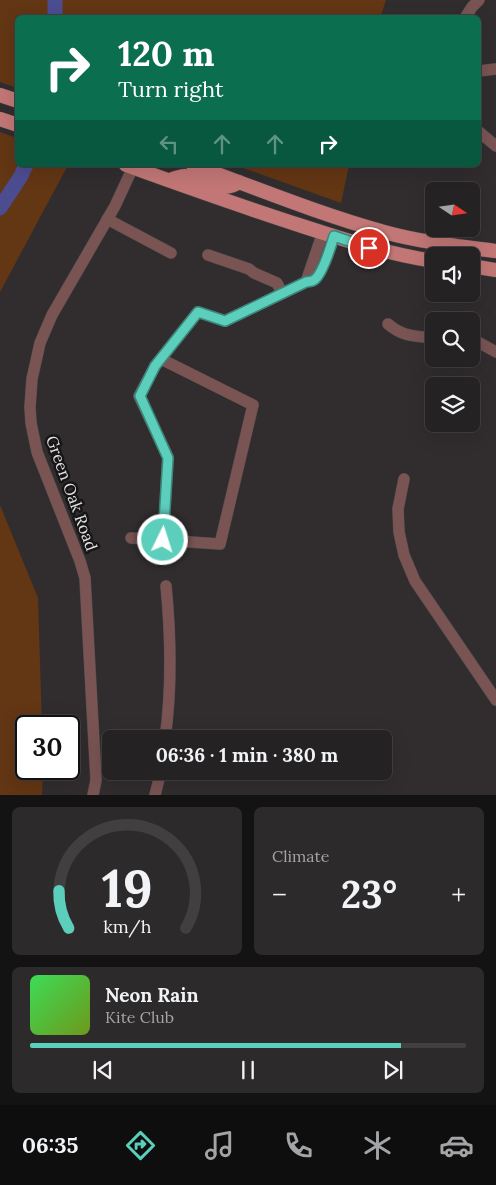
<!DOCTYPE html>
<html lang="en">
<head>
<meta charset="utf-8">
<style>
  :root { --surface:#252223; --page:#2d2a2b; --text:#f1f3f6; --muted:#a3a4a6; --line:#423f41; --accent:#5bcebc }
  body { margin:0; font-family:Lora,serif; background:var(--page); color:var(--text); height:100vh; display:flex; flex-direction:column; font-size:19px; white-space:nowrap }
  * { box-sizing:border-box; margin:0 }
  p { font-size:16px; color:var(--muted) }
  .icon { flex:none; width:28px; height:28px; fill:none; stroke:currentColor; stroke-width:2; stroke-linecap:round; stroke-linejoin:round }
  .map { position:relative; height:795px; overflow:hidden }
  .drawer { display:flex; flex-direction:column; gap:12px; padding:12px; background:#141313; flex:1 }
  .drawer>* { flex:none }
  .hud { position:absolute; left:15px; top:15px; width:466px; height:152px; border-radius:8px; box-shadow:0 5px 20px #0002,0 0 0 1px var(--line); background:#0b6e4f; color:#fff; overflow:hidden }
  .needle { width:32px; rotate:103deg }
  .tools { position:absolute; left:425px; top:182px; display:grid; gap:10px }
  .tools a { display:grid; place-items:center; width:55px; height:55px; border-radius:8px; background:var(--surface); box-shadow:0 5px 20px #0002,0 0 0 1px var(--line); font-size:25px }
  .speed { position:absolute; left:15px; top:715px; display:flex; gap:10px; font-size:25px; font-weight:700; text-align:center }
  .speed>* { display:grid; place-content:center; width:65px; height:65px; border-radius:50%; background:var(--surface); box-shadow:0 5px 20px #0002,0 0 0 1px var(--line); line-height:1 }
  .speed .limit { border:2px solid #111; border-radius:8px; background:#fff; color:#111 }
  .pin { position:absolute; display:grid; place-items:center; width:42px; height:42px; color:#fff; margin:-21px; border:2px solid #fff; border-radius:50%; box-shadow:0 1px 5px #0007 }
  .me { position:absolute; width:55px; margin:-28px; rotate:4deg; stroke-linejoin:round; filter:drop-shadow(0 0 4px #0008) }
  .turn { display:flex; align-items:center; gap:18px; height:105px; padding:0 20px; font-size:22px }
  .turn .icon { width:65px; height:65px; stroke-width:2.5 }
  .turn b { display:block; font-size:35px; line-height:42px }
  .lanes { display:flex; align-items:center; height:48px; padding:0 20px; background:#0003; justify-content:center; gap:25px; direction:ltr }
  .lanes .off { opacity:.35 }
  .big { font-size:38px; font-weight:700; line-height:1.1 }
  .drawer .tile { flex:1; display:flex; flex-direction:column; justify-content:center; gap:8px; min-width:0; padding:0 18px; border-radius:8px; background:var(--page) }
  .drawer .dial { align-items:center; gap:0 }
  .dial svg { height:130px; overflow:visible; fill:none; stroke:var(--line); stroke-width:7; stroke-linecap:round; text-anchor:middle }
  .dial text { fill:var(--text); stroke:none }
  .song { display:flex; align-items:center; gap:15px }
  .cover { width:60px; height:60px; border-radius:8px; background:linear-gradient(135deg,hsl(130 70% 55%),hsl(80 70% 35%)) }
  .played { height:5px; border-radius:2px; background:linear-gradient(90deg,var(--accent) 85%,var(--line) 85%) }
  .keys { display:flex; justify-content:space-around; direction:ltr }
  .heat { display:flex; justify-content:space-between; align-items:center; font-size:28px; direction:ltr }
  .drawer .tiles { flex:1; display:grid; gap:12px; grid-template-columns:1fr 1fr }
  .tile:last-child { grid-column:span 2 }
  .trip { position:absolute; left:102px; top:730px; width:290px; height:50px; border-radius:8px; background:var(--surface); box-shadow:0 5px 20px #0002,0 0 0 1px var(--line); font-weight:700; line-height:50px; text-align:center }
  .tabs { display:flex; height:80px; justify-content:space-around; align-items:center; background:#0f0e0e; color:var(--muted) }
  .tabs .icon { width:35px; height:35px }
  .tabs .on { color:var(--accent) }
  .tabs b { font-size:22px; color:var(--text) }
  .map>svg:first-child { display:block }
  .green { fill:#633614 }
  .lines { fill:none; stroke-linecap:round; stroke-linejoin:round }
  .river { stroke:#4c4c91; stroke-width:15 }
  .minor-casing { stroke:#4e4a4c; stroke-width:12 }
  .major-casing { stroke:#4e4a4c; stroke-width:15 }
  .minor { stroke:#795453; stroke-width:11 }
  .major { stroke:#c27776; stroke-width:14 }
  .route-casing { stroke:#3b867a; stroke-width:12 }
  .route { stroke:#5bcebc; stroke-width:9 }
  .labels { text-anchor:middle; dominant-baseline:central; stroke-width:5; stroke-linejoin:round; paint-order:stroke }
  .street-label { font-size:16px; fill:#e4e2e3; stroke:#171616 }
</style>
</head>
<body>
<div class="map">
<svg width="496" height="795" viewBox="0 0 496 795">
  <rect width="100%" height="100%" fill="#312d2f"/>
  <!-- green -->
  <path class="green" d="M0,0H386L380,18H18L17,88L0,82Z
    M0,132L17,138L18,165H68L0,292Z
    M235,165H349L341,203Z
    M0,505L38,598L42,726H26V769H43L42,795H0Z"/>
  <g class="lines">
    <!-- river -->
    <path class="river" d="M55,18V0
      M0,208L21,176L26,165"/>
    <!-- minor casing -->
    <g class="minor-casing">
      <path id="minor" d="M465,18L472,7L479,0
        M479,71L496,69
        M479,132L496,146
        M107,219L171,253
        M208,255L249,269L254,273L277,283L282,293
        M306,282L323,232
        M388,324C403,337 415,336 434,338
        M471,341L478,342L496,352
        M404,479L398,509L399,532L404,555L415,581L496,700
        M131,538L220,544L253,405L161,359
        M163,540L168,457L139,396L155,366L198,312L225,321L306,282C309,281 311,282 314,280C322,275 331,246 334,236
        M165,739C172,688 171,637 166,586
        M93,795L96,780L85,578L80,561L37,452L31,423L30,407L32,379L40,343L52,315L115,206L134,165
        M155,795L161,771"/>
    </g>
    <!-- major casing -->
    <g class="major-casing">
      <path id="major" d="M0,95L18,101
        M0,119L18,125
        M126,165C184,186 243,207 302,226C345,240 388,254 434,261
        M193,165C256,188 319,214 384,232C420,242 458,246 496,251
        M170,180C175,178 180,176 185,176C204,177 222,195 239,182
        M471,266L496,270"/>
    </g>
    <!-- minor -->
    <use href="#minor" class="minor"/>
    <!-- major -->
    <use href="#major" class="major"/>
  </g>
  <g class="lines">
    <!-- route casing -->
    <g class="route-casing">
      <path id="route" d="M163,540L168,458L140,396L155,366L198,312L225,321L306,282C309,281 311,282 314,280C322,275 331,246 334,236L369,248"/>
    </g>
    <!-- route -->
    <use href="#route" class="route"/>
  </g>
  <g class="labels">
    <!-- street labels -->
    <g class="street-label">
      <text transform="translate(72 493) rotate(70)">Green Oak Road</text>
    </g>
  </g>
</svg>
<div class="tools">
<a><svg class="needle" viewBox="-14 -14 28 28"><path d="M0-13l5 13h-10z" fill="#e53935"/><path d="M0 13l5-13h-10z" fill="#a3a4a6"/></svg></a>
<a><svg class="icon" aria-label="sound" viewBox="0 0 24 24"><path d="M4 9h4l5-4v14l-5-4H4zM17 9q2 3 0 6"/></svg></a>
<a><svg class="icon" aria-label="search" viewBox="0 0 24 24"><circle cx="10" cy="10" r="6"/><path d="M15 15l6 6"/></svg></a>
<a><svg class="icon" aria-label="layers" viewBox="0 0 24 24"><path d="M12 4l9 5-9 5-9-5zM3 14l9 5 9-5"/></svg></a>
</div>
<div class="speed"><div class="limit">30</div></div>
<div class="pin" style="left:369px;top:248px;background:#d93025"><svg class="icon" aria-label="arrive" viewBox="0 0 24 24"><path d="M6 21V4h12l-3 4 3 4H6"/></svg></div>
<svg class="me" style="left:163px;top:540px" viewBox="-20 -20 40 40"><circle r="17" fill="#5bcebc" stroke="#fff" stroke-width="3"/><path d="M0-11L8 9 0 5-8 9z" fill="#fff"/></svg>
<div class="trip">06:36 · 1 min · 380 m</div>
<div class="hud">
<div class="turn"><svg class="icon" aria-label="right" viewBox="0 0 24 24"><path d="M7 20v-9h11M14 6l5 5-5 5"/></svg><div><b>120 m</b>Turn right</div></div>
<div class="lanes"><svg class="icon off" aria-label="left" viewBox="0 0 24 24"><path d="M17 20v-9H6M10 6l-5 5 5 5"/></svg><svg class="icon off" aria-label="ahead" viewBox="0 0 24 24"><path d="M12 20V5M6 11l6-6 6 6"/></svg><svg class="icon off" aria-label="ahead" viewBox="0 0 24 24"><path d="M12 20V5M6 11l6-6 6 6"/></svg><svg class="icon" aria-label="right" viewBox="0 0 24 24"><path d="M7 20v-9h11M14 6l5 5-5 5"/></svg></div>
</div>
</div>
<section class="drawer">
<div class="tiles">
<div class="tile dial"><svg viewBox="0 0 100 80">
<path d="M14 69A42 42 0 1 1 86 69"/>
<path d="M14 69A42 42 0 0 1 8 46" stroke="#5bcebc"/>
<text x="50" y="56" font-size="32" font-weight="700">19</text>
<text x="50" y="72" font-size="11">km/h</text>
</svg></div>
<div class="tile"><p>Climate</p>
<div class="heat"><a>−</a><b class="big">23°</b><a>+</a></div>
</div>
<div class="tile">
<div class="song"><i class="cover"></i><div><b>Neon Rain</b><p>Kite Club</p></div></div>
<div class="played"></div>
<div class="keys"><svg class="icon" aria-label="previous" viewBox="0 0 24 24"><path d="M18 5L8 12l10 7zM5 5v14"/></svg><svg class="icon" aria-label="pause" viewBox="0 0 24 24"><path d="M8 5v14M16 5v14"/></svg><svg class="icon" aria-label="next" viewBox="0 0 24 24"><path d="M6 5l10 7-10 7zM19 5v14"/></svg></div>
</div>
</div>
</section>
<nav class="tabs">
<b>06:35</b>
<svg class="icon on" aria-label="directions" viewBox="0 0 24 24"><path d="M12 3l9 9-9 9-9-9zM9 14v-3h6M13 9l2 2-2 2"/></svg>
<svg class="icon" aria-label="music" viewBox="0 0 24 24"><path d="M9 18V5l10-2v13"/><circle cx="6" cy="18" r="3"/><circle cx="16" cy="16" r="3"/></svg>
<svg class="icon" aria-label="phone" viewBox="0 0 24 24"><path d="M5 4h4l2 5-3 2q2 4 5 5l2-3 5 2v4C11 20 4 13 5 4z"/></svg>
<svg class="icon" aria-label="climate" viewBox="0 0 24 24"><path d="M12 3v18M4 7l16 10M4 17L20 7"/></svg>
<svg class="icon" aria-label="car" viewBox="0 0 24 24"><path d="M5 17H2v-5l4-1 3-4h7l3 4 3 1v5h-3M9 17h6M6 11h13"/><circle cx="7" cy="17" r="2"/><circle cx="17" cy="17" r="2"/></svg>
</nav>
</body>
</html>
